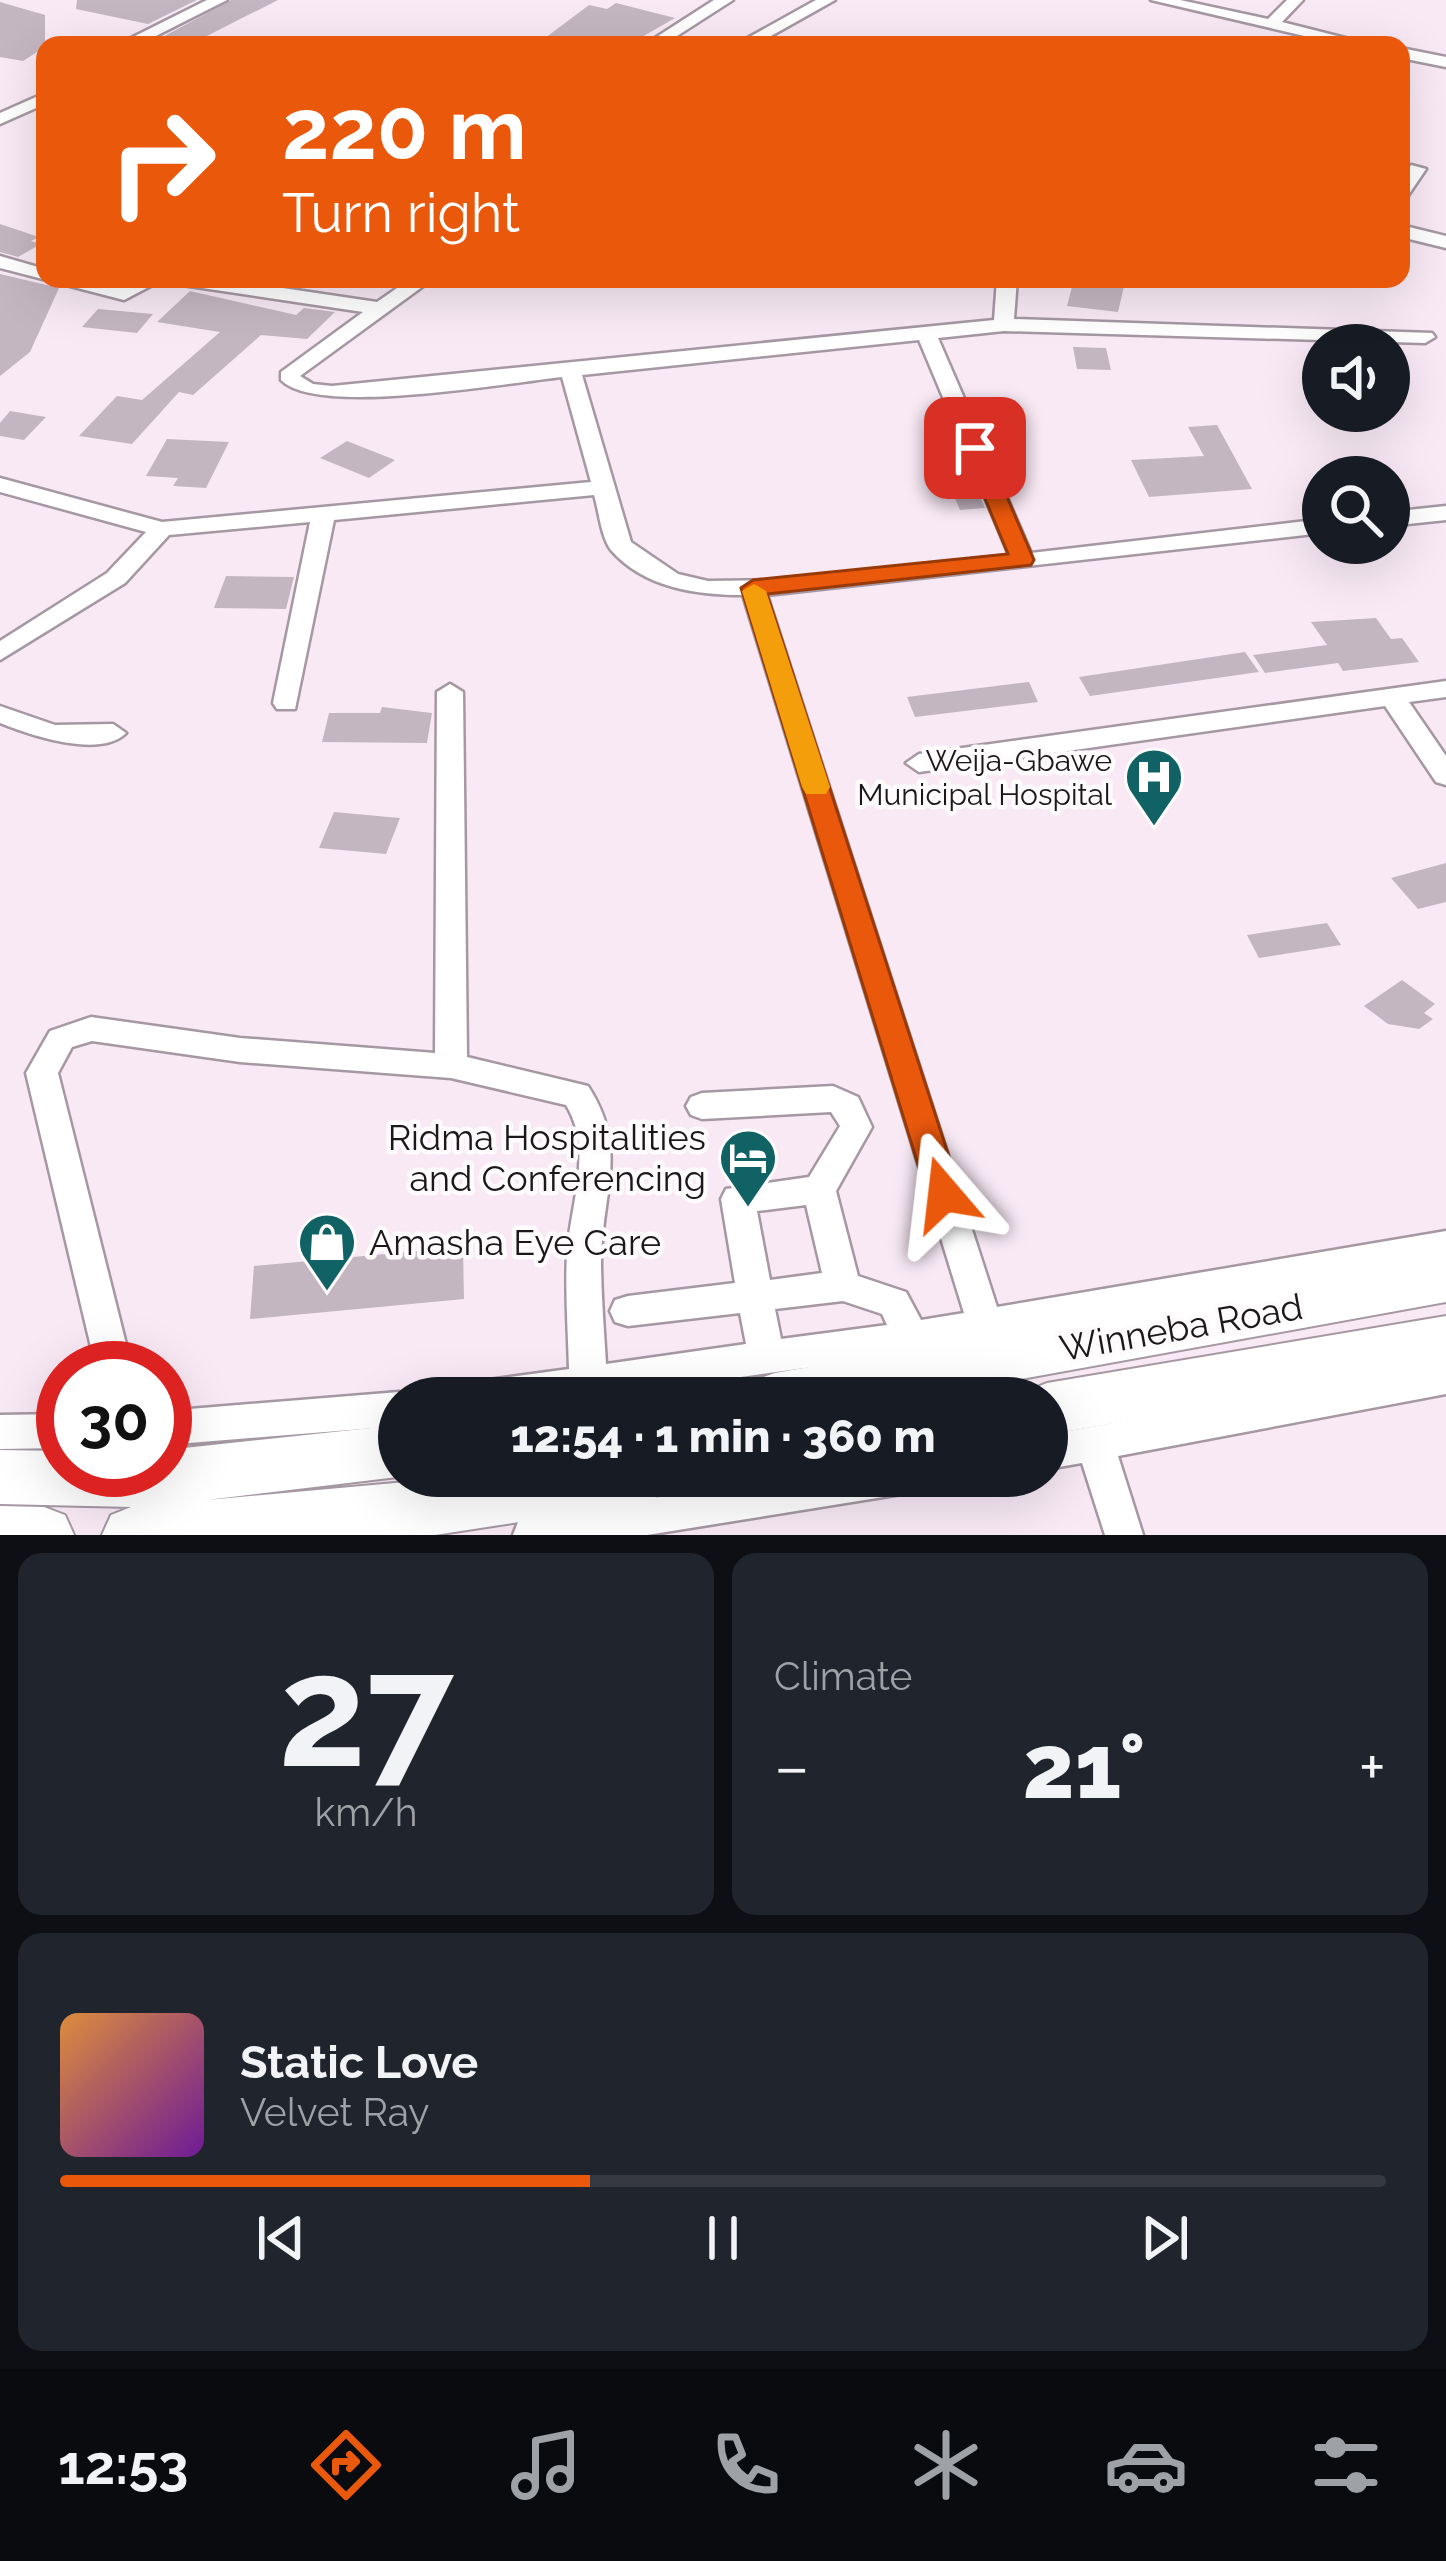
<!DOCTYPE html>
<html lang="en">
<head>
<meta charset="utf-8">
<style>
  :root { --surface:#171b24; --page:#20242c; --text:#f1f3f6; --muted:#9ea1a6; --line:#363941; --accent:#ea580c }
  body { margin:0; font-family:Raleway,sans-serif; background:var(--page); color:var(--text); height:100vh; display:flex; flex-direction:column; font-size:45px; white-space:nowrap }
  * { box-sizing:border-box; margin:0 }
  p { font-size:39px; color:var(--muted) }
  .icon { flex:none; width:66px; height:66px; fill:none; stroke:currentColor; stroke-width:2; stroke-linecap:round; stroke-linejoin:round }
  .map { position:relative; height:1535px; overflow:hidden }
  .drawer { display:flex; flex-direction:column; gap:18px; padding:18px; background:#0d0f14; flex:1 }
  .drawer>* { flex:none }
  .hud { position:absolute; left:36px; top:36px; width:1374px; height:252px; border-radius:24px; box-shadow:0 12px 48px #0002; background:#ea580c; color:#fff; overflow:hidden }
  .fabs { position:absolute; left:1302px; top:324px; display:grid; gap:24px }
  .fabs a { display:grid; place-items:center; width:108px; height:108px; border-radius:50%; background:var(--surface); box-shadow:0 12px 48px #0002; font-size:60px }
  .speed { position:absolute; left:36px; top:1341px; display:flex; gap:24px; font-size:60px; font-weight:700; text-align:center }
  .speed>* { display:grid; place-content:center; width:156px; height:156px; border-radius:50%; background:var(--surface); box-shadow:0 12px 48px #0002; line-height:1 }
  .speed .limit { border:18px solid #d22; background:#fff; color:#111 }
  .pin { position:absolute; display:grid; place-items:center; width:102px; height:102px; color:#fff; margin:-51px; border-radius:24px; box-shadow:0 6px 18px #0006 }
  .me { position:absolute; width:132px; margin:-66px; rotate:343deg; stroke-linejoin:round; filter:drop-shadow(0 0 9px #0008) }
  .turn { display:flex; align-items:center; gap:42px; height:252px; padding:0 48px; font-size:54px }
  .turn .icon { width:156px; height:156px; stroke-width:2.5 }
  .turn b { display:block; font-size:84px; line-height:102px }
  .big { font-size:90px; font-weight:800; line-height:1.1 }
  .drawer .tile { flex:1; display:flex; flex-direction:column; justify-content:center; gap:18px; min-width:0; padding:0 42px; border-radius:24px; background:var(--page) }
  .drawer .dial { align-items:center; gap:0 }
  .dial b { font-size:156px; line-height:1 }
  .song { display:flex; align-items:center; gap:36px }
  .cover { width:144px; height:144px; border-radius:18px; background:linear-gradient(135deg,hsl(30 70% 55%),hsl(280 70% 35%)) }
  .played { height:12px; border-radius:6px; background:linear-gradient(90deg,var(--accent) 40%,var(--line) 40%) }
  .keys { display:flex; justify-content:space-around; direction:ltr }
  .heat { display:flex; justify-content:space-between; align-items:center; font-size:66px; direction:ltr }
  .drawer .tiles { flex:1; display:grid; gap:18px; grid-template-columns:1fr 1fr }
  .tile:last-child { grid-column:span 2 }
  .trip { position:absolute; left:378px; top:1377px; width:690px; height:120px; border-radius:60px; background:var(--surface); box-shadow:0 12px 48px #0002; font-weight:800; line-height:120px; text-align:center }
  .tab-bar { display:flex; height:192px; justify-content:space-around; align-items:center; background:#090b0e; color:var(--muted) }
  .tab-bar .icon { width:84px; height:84px }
  .tab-bar .current { color:var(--accent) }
  .tab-bar b { font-size:54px; color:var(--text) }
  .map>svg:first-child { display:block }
  .building { fill:#c4b6c1 }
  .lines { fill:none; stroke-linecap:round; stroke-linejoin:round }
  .minor-casing { stroke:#a598a3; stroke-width:5 }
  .highway-casing { stroke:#a598a3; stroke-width:4 }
  .minor { fill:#fff; fill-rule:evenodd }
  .highway { fill:#fff; fill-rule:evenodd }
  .route { fill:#ea580c; stroke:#983908; stroke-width:3 }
  .slow { fill:#f59e0b }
  .labels { text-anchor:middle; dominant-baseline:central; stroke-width:9; stroke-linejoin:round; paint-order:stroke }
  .poi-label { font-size:30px; fill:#1b171a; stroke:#fefbfd; text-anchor:end }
  .near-poi-label { font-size:36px; fill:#1b171a; stroke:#fefbfd; text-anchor:end }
  .near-street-label { font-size:36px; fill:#1b171a; stroke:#fefbfd }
</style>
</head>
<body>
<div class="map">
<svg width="1446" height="1535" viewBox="0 0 1446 1535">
  <rect width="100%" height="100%" fill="#f8e9f5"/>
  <!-- building -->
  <path class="building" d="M77,0H197L148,24L76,9Z
    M231,0H278L189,45H148Z
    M0,2L45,15V47L23,61L0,57Z
    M616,3L675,18L628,45L545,38L589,5L607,9Z
    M0,224L39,237L31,241L41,244L18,257L0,252Z
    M0,274L59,288L30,352L0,376Z
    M1074,279L1125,282L1118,312L1067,306Z
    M190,291L296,315L304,308L335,312L307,339L261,335L193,395L179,392L132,444L79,436L117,396L142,400L220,332L157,322Z
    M98,309L153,314L137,333L82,327Z
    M1073,347L1106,348L1111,370L1077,369Z
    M10,411L46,417L24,440L0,436V423Z
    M1217,425L1252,489L1149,497L1131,460L1204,456L1188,427Z
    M167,439L229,442L206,488L173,486L178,478L146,476Z
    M347,441L395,460L369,478L320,458Z
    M966,463L985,508L960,510L941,465Z
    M226,576L294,577L286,609L214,608Z
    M1376,618L1391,639L1402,638L1419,662L1343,671L1338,663L1265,673L1253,655L1327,645L1311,622Z
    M1245,652L1259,672L1090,696L1079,677Z
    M1029,682L1038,702L915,717L907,697Z
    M382,707L432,713L427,743L322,742L329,713H380Z
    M334,812L400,818L386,854L319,848Z
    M1446,863V902L1418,909L1391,878Z
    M1327,923L1341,945L1259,958L1247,935Z
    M1402,980L1435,1004L1424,1013L1433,1019L1419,1029L1388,1024L1364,1006Z
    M463,1247L464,1299L250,1319L254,1266Z"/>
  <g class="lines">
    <!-- minor casing -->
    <g class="minor-casing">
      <path id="minor" d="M207,0H227L138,45H117Z
        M714,0H733L663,45H644Z
        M816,0H835L755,45H735Z
        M1151,0H1180L1268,19L1287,0H1303L1282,22L1373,45H1343Z
        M1401,48L1446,57V67L1401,58Z
        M45,93V104L0,124V113Z
        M1411,165L1426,169L1407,197L1401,198V180Z
        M1401,225L1446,236V248L1401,237Z
        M0,256L45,269V279C70,279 91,283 115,286C130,288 147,279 164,279L124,300L0,268Z
        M172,279H221L377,302L410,279H433L300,376L313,384L332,386L994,320L997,279H1017L1014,319L1432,333L1435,337L1425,343L1004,331L938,338L1031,553L1323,519V533L767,595L997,1307L1446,1231V1259L912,1353L590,1398H456L461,1386L474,1382L569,1369C568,1331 565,1292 567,1254C570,1205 594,1150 566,1105L451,1078L240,1062L92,1041L72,1047L58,1073L132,1368H96L26,1073L50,1031L91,1017L240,1038L435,1053L437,692L450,684L463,692L467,1057L588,1086C629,1149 602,1192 601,1260C601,1294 604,1329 606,1364L746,1344L740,1313L628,1326L615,1322L610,1311L615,1300L628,1296L735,1283L721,1199L726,1189L809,1177L840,1126L831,1112L702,1119L691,1115L686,1106L691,1097L702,1093L833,1086L858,1097L872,1127L836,1191L858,1276L906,1292L921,1320L964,1313L743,595C697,595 644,588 611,550C601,537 599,511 594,495L334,520L295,709H277L273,703L310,522L169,535L125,583L0,660V641L107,573L146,532L0,492V478L162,522L591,482L562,377C506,383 317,417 281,380V372L363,312L182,285ZM919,340L1009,555L795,580L708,581L678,574L631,542L582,375ZM806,1205L822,1273L770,1280L757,1211ZM843,1301L882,1314L887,1325L781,1339L775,1309Z
        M1446,506V520L1389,526V512Z
        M1446,681V697L1409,702L1446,756V785L1436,782L1385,706L919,772L906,763L919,754Z
        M0,706L55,725L113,724L126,733C100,759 30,735 0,723Z
        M1446,1362V1394L1118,1456L1143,1535H1105L1082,1463L1047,1469V1435Z
        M399,1392L412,1398H399V1426L165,1445V1411Z
        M63,1414V1448L0,1449V1415Z
        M795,1476H927L921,1488L908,1493L647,1535H513L518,1522L532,1517Z"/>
    </g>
    <!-- highway casing -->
    <g class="highway-casing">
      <path id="highway" d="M1446,1256V1302L916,1398H746L755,1380L775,1373Z
        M1446,1316V1364L1047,1435V1398H1023L1027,1391L1047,1383Z
        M399,1425V1476H406L207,1500L472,1476H671L663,1495L642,1503L435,1535H102L111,1515L131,1507L0,1504V1450L63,1451V1470H165V1450Z
        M0,1506L44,1507L65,1515L74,1535H0Z"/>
    </g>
    <!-- minor -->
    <use href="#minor" class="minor"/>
    <!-- highway -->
    <use href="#highway" class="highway"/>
  </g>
  <!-- route -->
  <path class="route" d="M967,443L986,448L1034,560L1031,565L767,594L961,1194L956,1204H932L927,1194L741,588L753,580L1008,554L964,448Z"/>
  <!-- slow -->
  <path class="slow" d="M754,584L766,591L830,787L826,794H806L802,787L742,591Z"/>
  <!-- icons -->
  <defs>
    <g id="hospital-pin" transform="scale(3)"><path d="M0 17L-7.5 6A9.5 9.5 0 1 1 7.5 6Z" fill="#116264" stroke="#fefbfd"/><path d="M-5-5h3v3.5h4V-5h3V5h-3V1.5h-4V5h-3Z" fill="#fff"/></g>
    <g id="hotel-pin" transform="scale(3)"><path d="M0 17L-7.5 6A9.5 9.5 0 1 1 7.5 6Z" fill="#116264" stroke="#fefbfd"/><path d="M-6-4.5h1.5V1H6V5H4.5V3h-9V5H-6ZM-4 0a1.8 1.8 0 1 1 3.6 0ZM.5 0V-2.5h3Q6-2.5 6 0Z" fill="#fff"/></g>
    <g id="shop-pin" transform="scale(3)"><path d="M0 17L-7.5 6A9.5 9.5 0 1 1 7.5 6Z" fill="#116264" stroke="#fefbfd"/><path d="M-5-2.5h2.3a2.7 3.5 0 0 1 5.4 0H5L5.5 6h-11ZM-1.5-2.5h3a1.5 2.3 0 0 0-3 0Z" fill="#fff"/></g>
  </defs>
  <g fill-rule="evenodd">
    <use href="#hospital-pin" x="1154" y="777"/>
    <use href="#hotel-pin" x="748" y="1158"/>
    <use href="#shop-pin" x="327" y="1242"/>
  </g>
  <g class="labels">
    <!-- poi labels -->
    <g class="poi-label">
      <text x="1112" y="760">Weija-Gbawe<tspan x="1112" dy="34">Municipal Hospital</tspan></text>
    </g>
    <!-- near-poi labels -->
    <g class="near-poi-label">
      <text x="706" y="1137">Ridma Hospitalities<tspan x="706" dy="41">and Conferencing</tspan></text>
      <text x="369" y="1242" text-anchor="start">Amasha Eye Care</text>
    </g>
    <!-- near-street labels -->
    <g class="near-street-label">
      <text transform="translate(1181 1327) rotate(-10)">Winneba Road</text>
    </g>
  </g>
</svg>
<div class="fabs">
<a><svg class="icon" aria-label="sound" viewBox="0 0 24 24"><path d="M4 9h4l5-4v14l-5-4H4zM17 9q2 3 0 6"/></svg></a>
<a><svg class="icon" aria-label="search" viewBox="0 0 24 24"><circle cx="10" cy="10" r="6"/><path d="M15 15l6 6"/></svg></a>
</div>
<div class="speed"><div class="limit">30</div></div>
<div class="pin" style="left:975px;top:448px;background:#d93025"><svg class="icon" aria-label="arrive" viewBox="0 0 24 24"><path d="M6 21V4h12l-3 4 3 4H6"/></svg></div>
<svg class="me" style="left:944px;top:1194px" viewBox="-20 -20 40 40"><path d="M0-17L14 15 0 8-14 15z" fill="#ea580c" stroke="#fff" stroke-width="4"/></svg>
<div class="trip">12:54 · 1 min · 360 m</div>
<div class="hud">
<div class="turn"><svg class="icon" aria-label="right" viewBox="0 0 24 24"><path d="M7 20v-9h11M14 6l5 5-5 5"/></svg><div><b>220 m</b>Turn right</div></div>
</div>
</div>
<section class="drawer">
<div class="tiles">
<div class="tile dial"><b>27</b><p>km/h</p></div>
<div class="tile"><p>Climate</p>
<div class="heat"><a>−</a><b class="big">21°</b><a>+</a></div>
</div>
<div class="tile">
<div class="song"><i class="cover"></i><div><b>Static Love</b><p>Velvet Ray</p></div></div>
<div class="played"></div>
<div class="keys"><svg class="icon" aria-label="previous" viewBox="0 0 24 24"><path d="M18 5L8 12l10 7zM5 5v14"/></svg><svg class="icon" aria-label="pause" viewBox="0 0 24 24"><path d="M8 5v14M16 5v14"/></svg><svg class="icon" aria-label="next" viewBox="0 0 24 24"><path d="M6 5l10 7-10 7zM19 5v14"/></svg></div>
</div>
</div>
</section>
<nav class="tab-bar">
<b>12:53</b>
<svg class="icon current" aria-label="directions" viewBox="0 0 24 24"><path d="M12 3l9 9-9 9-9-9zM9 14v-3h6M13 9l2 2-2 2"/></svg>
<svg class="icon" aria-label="music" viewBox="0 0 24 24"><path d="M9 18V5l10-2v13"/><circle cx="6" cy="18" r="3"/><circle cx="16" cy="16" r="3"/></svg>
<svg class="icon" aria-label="phone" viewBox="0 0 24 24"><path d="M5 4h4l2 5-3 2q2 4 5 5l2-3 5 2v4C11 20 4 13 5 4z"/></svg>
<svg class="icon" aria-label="climate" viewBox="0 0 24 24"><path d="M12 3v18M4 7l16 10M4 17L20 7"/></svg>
<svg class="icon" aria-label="car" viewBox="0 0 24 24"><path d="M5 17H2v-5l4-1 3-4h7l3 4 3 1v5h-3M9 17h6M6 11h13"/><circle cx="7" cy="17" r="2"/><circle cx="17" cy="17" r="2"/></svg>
<svg class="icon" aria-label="filters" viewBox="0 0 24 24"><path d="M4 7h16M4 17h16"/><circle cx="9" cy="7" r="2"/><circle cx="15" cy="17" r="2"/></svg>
</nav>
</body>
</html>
